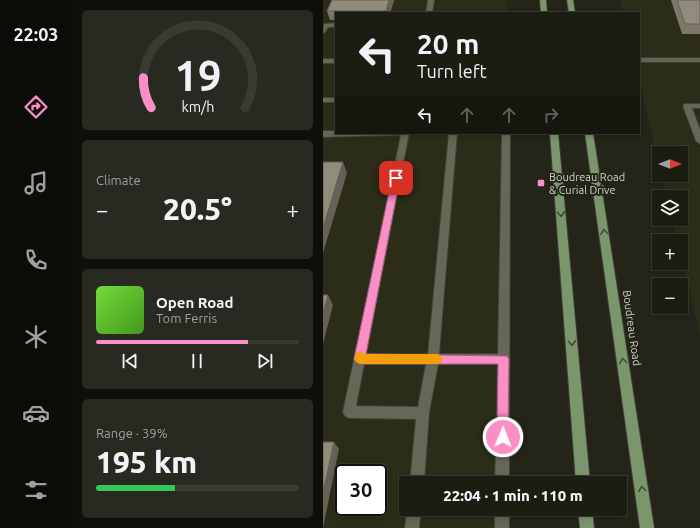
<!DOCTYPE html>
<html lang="en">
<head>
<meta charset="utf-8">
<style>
  :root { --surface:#1b1c12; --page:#282920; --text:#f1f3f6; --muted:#a0a19f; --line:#393a32; --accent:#fa8fc6 }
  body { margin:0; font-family:Ubuntu,sans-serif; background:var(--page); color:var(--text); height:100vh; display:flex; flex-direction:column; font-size:15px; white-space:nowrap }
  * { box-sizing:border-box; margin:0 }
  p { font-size:13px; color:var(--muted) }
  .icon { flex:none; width:22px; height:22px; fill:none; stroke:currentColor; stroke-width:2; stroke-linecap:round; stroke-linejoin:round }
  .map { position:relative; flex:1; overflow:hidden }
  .panel { display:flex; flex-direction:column; gap:10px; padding:10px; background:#0f0f0a; width:251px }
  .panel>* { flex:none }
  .hud { position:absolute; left:12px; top:12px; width:305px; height:122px; border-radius:0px; box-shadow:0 2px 6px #0003,0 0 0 1px var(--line); background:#1b1c12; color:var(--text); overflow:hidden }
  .needle { width:26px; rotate:90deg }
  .tools { position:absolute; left:329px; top:146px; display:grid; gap:8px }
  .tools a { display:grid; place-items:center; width:36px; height:36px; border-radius:0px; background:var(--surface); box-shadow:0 2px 6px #0003,0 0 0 1px var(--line); font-size:20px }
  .speed { position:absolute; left:12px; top:464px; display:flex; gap:8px; font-size:20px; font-weight:700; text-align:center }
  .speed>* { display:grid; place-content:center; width:52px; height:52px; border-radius:50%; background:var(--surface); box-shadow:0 2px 6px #0003,0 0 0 1px var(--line); line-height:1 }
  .speed .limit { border:2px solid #111; border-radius:6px; background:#fff; color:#111 }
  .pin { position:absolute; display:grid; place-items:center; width:34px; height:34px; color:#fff; margin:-17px; border-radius:8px; box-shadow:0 2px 6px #0006 }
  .me { position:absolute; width:44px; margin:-22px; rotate:1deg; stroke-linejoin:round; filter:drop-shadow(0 0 3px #0008) }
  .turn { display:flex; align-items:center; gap:14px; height:84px; padding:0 16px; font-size:18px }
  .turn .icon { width:52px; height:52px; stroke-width:2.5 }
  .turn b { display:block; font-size:28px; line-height:34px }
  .lanes { display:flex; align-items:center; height:38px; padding:0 16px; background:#0003; justify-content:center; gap:20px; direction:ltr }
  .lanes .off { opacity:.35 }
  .big { font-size:30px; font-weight:800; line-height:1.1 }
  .panel .card { flex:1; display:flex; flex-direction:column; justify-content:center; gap:6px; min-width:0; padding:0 14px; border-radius:6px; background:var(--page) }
  .panel .dial { align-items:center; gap:0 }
  .dial svg { height:104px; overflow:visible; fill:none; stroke:var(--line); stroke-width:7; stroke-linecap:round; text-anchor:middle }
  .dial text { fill:var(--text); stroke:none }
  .song { display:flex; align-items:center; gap:12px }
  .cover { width:48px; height:48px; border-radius:6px; background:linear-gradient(135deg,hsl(100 70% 55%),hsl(100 70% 35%)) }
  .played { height:4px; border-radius:2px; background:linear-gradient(90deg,var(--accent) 75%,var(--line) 75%) }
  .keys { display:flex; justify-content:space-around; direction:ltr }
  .heat { display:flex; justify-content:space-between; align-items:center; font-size:22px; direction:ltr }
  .charge { height:6px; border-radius:3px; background:linear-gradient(90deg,#34c759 39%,var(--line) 0) }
  .trip { position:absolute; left:76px; top:476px; width:228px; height:40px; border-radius:0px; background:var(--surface); box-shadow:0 2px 6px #0003,0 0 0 1px var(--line); font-weight:800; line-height:40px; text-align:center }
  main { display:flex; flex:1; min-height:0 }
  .tabs { display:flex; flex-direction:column; width:72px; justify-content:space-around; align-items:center; background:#0b0b07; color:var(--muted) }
  .tabs .icon { width:28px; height:28px }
  .tabs .on { color:var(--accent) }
  .tabs b { font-size:18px; color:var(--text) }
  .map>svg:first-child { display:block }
  .built { fill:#2b2d18; fill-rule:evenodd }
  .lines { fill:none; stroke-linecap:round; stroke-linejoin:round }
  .minor-casing { stroke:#404137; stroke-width:2 }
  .major-casing { stroke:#404137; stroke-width:2 }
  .minor { fill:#656757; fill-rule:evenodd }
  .major { fill:#7b956d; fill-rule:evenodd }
  .wall { fill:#7d786a }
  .shaded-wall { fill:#666156 }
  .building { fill:#918b7b; stroke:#666156 }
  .oneway { stroke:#424c36 }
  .route { fill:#fa8fc6; stroke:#a25d81 }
  .slow { fill:#f59e0b }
  .poi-dot { fill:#fa8fc6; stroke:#242518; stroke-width:1.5 }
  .labels { text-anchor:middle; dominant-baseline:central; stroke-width:4; stroke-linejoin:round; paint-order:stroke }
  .poi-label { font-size:11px; fill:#d2d3ca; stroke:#242518; text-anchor:start }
  .street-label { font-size:11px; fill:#d2d3ca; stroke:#242518 }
</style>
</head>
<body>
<main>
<nav class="tabs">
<b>22:03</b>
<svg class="icon on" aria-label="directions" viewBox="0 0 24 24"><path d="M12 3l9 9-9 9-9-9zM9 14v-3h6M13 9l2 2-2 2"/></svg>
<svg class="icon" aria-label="music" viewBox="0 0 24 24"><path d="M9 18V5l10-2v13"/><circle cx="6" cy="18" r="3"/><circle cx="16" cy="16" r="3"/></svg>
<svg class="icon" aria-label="phone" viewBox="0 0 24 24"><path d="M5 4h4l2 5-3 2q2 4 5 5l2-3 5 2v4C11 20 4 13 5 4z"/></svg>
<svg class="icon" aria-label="climate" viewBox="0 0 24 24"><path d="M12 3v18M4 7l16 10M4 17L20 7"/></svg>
<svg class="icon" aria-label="car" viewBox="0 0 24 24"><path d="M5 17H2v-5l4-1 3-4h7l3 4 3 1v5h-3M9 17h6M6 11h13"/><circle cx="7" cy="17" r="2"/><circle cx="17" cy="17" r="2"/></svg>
<svg class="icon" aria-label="filters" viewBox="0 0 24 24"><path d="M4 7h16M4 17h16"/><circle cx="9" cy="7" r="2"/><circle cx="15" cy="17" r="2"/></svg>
</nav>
<section class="panel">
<div class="card dial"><svg viewBox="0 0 100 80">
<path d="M14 69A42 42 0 1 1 86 69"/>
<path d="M14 69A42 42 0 0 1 8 46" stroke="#fa8fc6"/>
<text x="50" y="56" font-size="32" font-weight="700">19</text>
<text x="50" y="72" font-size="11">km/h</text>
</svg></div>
<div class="card"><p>Climate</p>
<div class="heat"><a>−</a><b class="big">20.5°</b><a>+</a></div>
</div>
<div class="card">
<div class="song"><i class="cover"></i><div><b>Open Road</b><p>Tom Ferris</p></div></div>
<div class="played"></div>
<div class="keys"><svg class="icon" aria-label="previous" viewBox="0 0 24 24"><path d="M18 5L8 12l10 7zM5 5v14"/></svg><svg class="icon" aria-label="pause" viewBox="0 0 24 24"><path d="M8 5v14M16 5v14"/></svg><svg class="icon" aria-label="next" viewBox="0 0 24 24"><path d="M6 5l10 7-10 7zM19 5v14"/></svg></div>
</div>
<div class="card"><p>Range · 39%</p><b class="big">195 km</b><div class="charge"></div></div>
</section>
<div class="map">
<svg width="377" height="528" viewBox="0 0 377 528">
  <rect width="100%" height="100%" fill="#242518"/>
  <!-- built -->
  <path class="built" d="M0,0H183V13H13V133H182L183,483H83V509H183V528H0ZM21,473H55V507H21Z
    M297,0H377V337L358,257V241H354L349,219H358V197H344L339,175H358V153H336V164L316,80V13H300Z"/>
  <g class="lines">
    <!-- minor casing -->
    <g class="minor-casing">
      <path id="minor" d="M105,0H111L109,13H103Z
        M13,23V27H5L2,32L0,33L1,24Z
        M316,58H377V62H316Z
        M0,59H13V63H0Z
        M0,98H13V102H0Z
        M361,104H377V108H369L377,130V144L373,141L360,106Z
        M0,131H13V133H86L43,354H105L126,133H134L116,354H175L179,133H187L186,483H172L175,364H115L106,413L101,483H87L93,419L26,418L22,416L20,412L78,135L0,137ZM41,364H103L95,407L33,406Z
        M84,509H98L96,528H82Z
        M172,509H186V528H172Z"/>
    </g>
    <!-- major casing -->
    <g class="major-casing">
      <path id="major" d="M217,0H223L224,13H218Z
        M244,0H250L252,13H246Z
        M227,133H235L267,483H253Z
        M262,133H270L331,528H317Z
        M255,509H269L271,528H257Z"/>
    </g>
    <!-- minor -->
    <use href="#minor" class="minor"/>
    <!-- major -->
    <use href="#major" class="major"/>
  </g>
  <!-- wall -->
  <path class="wall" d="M71,0L67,13H13V20H7L4,11Z
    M348,0H377V34H359Z"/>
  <!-- shaded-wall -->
  <path class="shaded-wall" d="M66,0H71L67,13H63V11Z
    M20,162L24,173L0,253V228Z
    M5,295L10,305L0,344V315Z
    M11,442L16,449L0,528V493Z"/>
  <!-- building -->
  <path class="building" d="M9,0H66L63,11H4Z
    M354,0H377V24H362Z
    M0,162H20L0,228Z
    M0,295H5L0,315Z
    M0,442H11L0,493Z"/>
  <!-- one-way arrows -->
  <defs><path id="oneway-chevron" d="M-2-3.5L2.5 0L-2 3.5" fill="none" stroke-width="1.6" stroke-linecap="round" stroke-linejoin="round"/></defs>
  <g class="oneway">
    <use href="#oneway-chevron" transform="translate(238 214) rotate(85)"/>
    <use href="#oneway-chevron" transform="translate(281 232) rotate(-98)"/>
    <use href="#oneway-chevron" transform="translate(249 343) rotate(85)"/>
    <use href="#oneway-chevron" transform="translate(300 361) rotate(-98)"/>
    <use href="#oneway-chevron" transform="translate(319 489) rotate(-98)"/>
  </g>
  <!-- route -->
  <path class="route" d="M73,175L77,178L43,354L184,356L186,359L185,437L184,441L180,442L176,441L174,437L175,364H37L33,362L31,359L69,178Z"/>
  <!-- slow -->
  <path class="slow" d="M37,351L42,354H115L118,356L120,359L118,362L115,364H37L33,362L31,359L34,353Z"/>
  <!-- markers -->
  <rect class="poi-dot" x="214" y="179" width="8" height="8" rx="2"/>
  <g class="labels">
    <!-- poi labels -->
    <g class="poi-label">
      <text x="226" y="177">Boudreau Road<tspan x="226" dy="13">&amp; Curial Drive</tspan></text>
    </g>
    <!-- street labels -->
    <g class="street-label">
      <text transform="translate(309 328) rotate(82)">Boudreau Road</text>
    </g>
  </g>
</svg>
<div class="tools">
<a><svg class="needle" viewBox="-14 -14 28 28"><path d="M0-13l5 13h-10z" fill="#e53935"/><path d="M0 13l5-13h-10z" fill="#a0a19f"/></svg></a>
<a><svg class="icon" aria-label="layers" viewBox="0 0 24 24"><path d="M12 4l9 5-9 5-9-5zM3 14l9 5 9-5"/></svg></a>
<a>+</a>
<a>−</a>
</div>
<div class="speed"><div class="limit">30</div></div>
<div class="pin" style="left:73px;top:178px;background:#d93025"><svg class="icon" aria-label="arrive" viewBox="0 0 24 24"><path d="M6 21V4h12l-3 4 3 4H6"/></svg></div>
<svg class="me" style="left:180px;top:437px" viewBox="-20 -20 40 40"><circle r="17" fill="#fa8fc6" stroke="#fff" stroke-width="3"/><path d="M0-11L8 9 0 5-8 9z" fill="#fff"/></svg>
<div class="trip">22:04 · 1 min · 110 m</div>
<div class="hud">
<div class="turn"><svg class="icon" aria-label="left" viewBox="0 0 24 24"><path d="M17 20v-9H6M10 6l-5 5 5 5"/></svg><div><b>20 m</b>Turn left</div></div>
<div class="lanes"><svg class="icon" aria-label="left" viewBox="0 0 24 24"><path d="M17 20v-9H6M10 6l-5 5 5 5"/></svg><svg class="icon off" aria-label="ahead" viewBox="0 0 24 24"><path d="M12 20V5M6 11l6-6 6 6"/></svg><svg class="icon off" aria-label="ahead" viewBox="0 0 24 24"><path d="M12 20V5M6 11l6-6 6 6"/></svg><svg class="icon off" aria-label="right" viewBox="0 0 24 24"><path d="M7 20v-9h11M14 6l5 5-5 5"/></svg></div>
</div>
</div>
</main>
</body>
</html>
